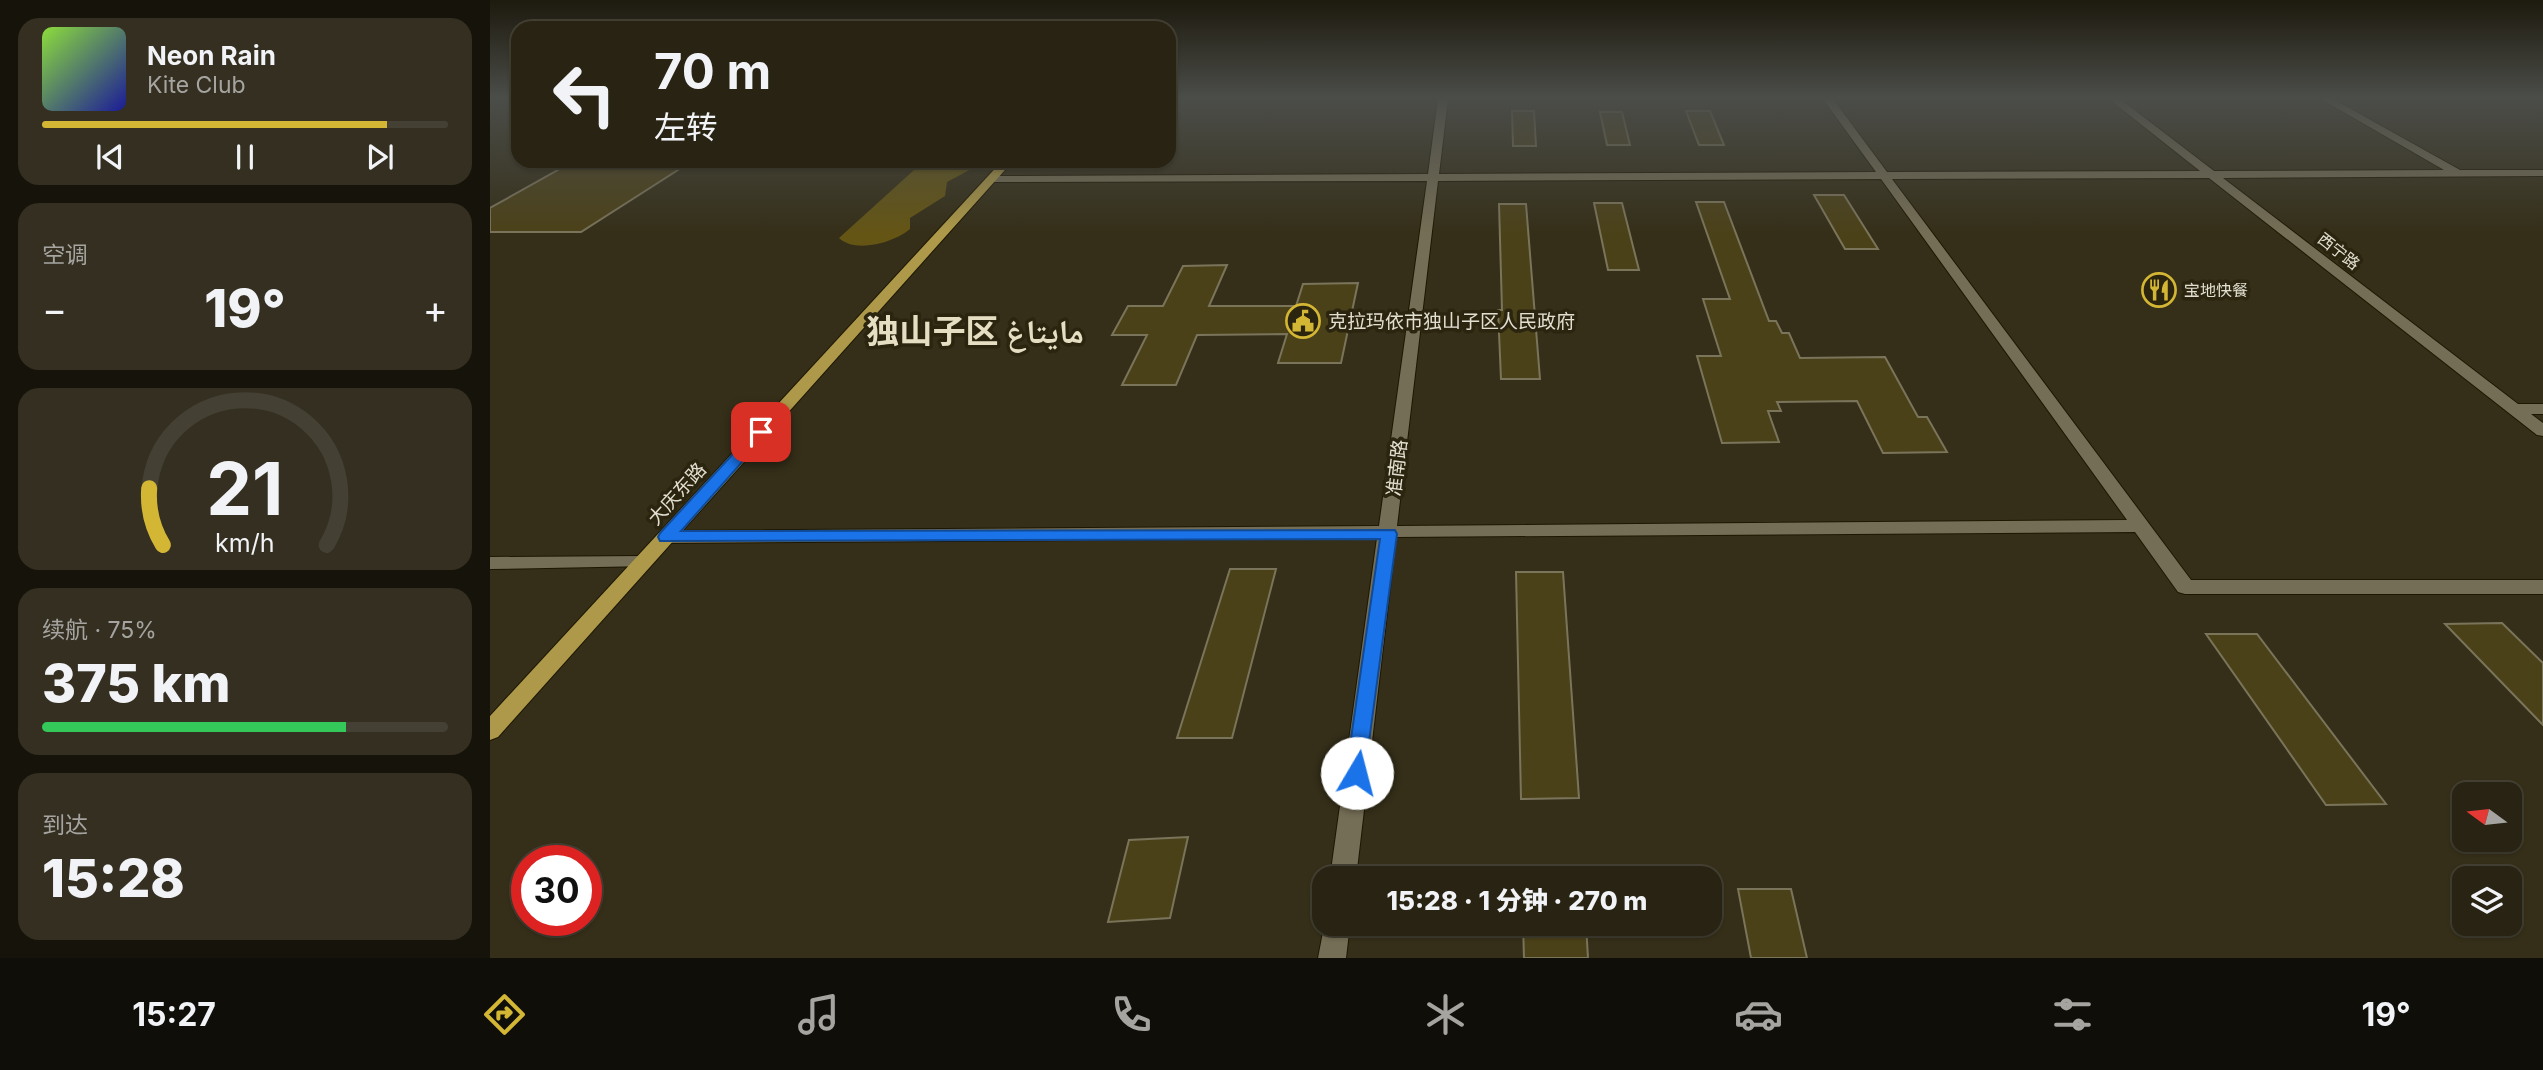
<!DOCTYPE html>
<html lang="zh">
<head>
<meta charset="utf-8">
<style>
  :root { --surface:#282313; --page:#342f21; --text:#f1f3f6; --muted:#a5a4a0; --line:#444033; --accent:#d4b635 }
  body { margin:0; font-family:Inter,"Noto Naskh Arabic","Noto Sans SC",sans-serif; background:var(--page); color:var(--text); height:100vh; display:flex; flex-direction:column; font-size:26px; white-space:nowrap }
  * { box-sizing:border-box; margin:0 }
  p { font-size:23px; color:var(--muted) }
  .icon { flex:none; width:38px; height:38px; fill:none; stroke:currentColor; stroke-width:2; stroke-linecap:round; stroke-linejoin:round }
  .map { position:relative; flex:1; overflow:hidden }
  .sheet { display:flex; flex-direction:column; gap:18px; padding:18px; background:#16130a; width:490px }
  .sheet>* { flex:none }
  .banner { position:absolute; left:21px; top:21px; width:665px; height:147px; border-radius:21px; box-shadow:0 2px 5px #0004,0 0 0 2px var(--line); background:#282313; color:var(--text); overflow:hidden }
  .needle { width:46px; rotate:285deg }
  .fabs { position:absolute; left:1962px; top:782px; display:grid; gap:14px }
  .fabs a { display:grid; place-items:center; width:70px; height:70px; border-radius:14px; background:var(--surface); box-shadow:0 2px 5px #0004,0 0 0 2px var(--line); font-size:35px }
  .speed { position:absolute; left:21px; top:845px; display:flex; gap:14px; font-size:35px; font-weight:700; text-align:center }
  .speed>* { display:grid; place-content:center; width:91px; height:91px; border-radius:50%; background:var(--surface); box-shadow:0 2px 5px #0004,0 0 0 2px var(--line); line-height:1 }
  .speed .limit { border:10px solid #d22; background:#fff; color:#111 }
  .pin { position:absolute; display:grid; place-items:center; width:60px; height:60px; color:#fff; margin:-30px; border-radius:14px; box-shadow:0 4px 10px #0006 }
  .me { position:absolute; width:77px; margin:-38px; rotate:8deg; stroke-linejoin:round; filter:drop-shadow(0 0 5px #0008) }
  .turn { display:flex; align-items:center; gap:24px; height:147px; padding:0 28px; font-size:32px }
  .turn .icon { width:91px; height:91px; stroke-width:2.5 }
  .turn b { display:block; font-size:49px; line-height:60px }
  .big { font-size:52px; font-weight:800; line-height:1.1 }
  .sheet .card { flex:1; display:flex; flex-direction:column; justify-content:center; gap:10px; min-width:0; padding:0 24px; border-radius:21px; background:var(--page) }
  .sheet .dial { align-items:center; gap:0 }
  .dial svg { height:182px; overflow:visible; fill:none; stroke:var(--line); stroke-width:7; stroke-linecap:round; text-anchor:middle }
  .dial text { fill:var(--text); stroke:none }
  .song { display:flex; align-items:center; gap:21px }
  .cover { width:84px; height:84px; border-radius:10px; background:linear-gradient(135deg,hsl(90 70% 55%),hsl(240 70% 35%)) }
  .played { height:7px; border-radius:4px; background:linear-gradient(90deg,var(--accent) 85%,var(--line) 85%) }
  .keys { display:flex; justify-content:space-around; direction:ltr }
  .heat { display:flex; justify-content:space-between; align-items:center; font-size:38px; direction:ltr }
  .charge { height:10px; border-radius:5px; background:linear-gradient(90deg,#34c759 75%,var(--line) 0) }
  .trip { position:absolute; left:822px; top:866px; width:410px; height:70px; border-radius:21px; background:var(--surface); box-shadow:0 2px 5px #0004,0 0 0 2px var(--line); font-weight:800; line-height:70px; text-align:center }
  .menu { display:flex; height:112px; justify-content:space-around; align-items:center; background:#100e08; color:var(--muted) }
  .menu .icon { width:49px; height:49px }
  .menu .selected { color:var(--accent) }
  .menu b { font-size:32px; color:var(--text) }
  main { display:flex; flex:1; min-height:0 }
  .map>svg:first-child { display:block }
  .green { fill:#645515 }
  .building { fill:#4b4119; stroke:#7a745b; stroke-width:2 }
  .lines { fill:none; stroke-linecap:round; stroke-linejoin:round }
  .minor-casing { stroke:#1d1702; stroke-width:2 }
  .major-casing { stroke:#1d1702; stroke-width:2 }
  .minor { fill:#756e56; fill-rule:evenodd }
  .major { fill:#ad9949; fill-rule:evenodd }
  .route { fill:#1a73e8; stroke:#114b97; stroke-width:2 }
  .labels { text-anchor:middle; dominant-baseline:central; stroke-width:7; stroke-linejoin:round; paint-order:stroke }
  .far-street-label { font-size:16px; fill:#e2dfd1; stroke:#2b250f }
  .far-poi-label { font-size:16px; fill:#e2dfd1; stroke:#2b250f; text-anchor:start }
  .poi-label { font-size:19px; fill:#e2dfd1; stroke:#2b250f; text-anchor:start }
  .street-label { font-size:19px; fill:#e2dfd1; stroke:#2b250f }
  .town-label { font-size:33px; font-weight:bold; fill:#e5dec3; stroke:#2b250f }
</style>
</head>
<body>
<main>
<section class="sheet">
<div class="card">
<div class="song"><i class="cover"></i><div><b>Neon Rain</b><p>Kite Club</p></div></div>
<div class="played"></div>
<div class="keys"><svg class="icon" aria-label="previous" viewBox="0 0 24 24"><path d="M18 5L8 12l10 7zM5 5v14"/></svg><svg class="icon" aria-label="pause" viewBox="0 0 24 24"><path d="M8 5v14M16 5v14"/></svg><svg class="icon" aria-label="next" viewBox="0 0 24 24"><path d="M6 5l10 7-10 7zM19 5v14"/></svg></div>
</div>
<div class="card"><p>空调</p>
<div class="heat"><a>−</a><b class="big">19°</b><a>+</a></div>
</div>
<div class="card dial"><svg viewBox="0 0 100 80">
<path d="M14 69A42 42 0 1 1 86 69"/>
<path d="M14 69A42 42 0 0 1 8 44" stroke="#d4b635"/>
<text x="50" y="56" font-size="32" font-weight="700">21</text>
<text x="50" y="72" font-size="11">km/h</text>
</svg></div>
<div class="card"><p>续航 · 75%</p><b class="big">375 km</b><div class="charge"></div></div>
<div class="card"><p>到达</p><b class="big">15:28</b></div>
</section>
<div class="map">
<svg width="2053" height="958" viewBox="0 0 2053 958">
  <rect width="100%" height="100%" fill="#352f19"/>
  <!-- green -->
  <path class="green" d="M434,161L485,163V167L457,182L455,196L420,218V229C405,242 366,254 349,238Z"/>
  <!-- building -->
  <path class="building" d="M1022,111H1044L1046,146H1023Z
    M1196,111H1220L1234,145H1209Z
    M1110,112H1132L1140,145H1117Z
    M84,161H202L91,232H0V208Z
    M1324,195H1354L1388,249H1355Z
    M1206,202H1234L1279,321H1286L1292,333H1299L1310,358L1395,357L1428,417H1437L1457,452L1393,453L1367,401L1287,402L1291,411H1278L1289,442L1232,443L1207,356H1231L1213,299H1240Z
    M1104,203H1132L1149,270H1118Z
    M1009,204H1036L1050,379H1011L1008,310H1012Z
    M737,265L719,306H806L813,284L868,283L851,363H788L797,334L707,335L686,385H632L657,335H622L638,306H673L693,266Z
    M740,569H786L742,738H687Z
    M1026,572H1073L1089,798L1031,799Z
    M2012,623L2053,663V725L1955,624Z
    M1716,634H1767L1896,804L1836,805Z
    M698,837L680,918L618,922L639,840Z
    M1248,889H1301L1317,958H1261Z
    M1033,924H1096L1098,958H1034Z"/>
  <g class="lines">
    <!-- minor casing -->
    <g class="minor-casing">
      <path id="minor" d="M948,99H958L949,174L1386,172L1333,99H1343L1397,172L1710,171L1619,99H1630L1724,171L1954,170L1831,99H1843L1970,170H2053V176L1733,178L2028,404H2053V414H2041L2053,423V436L2047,435L1719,178L1402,179L1701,580H2053V594H1695L1688,592L1645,532L906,537L866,878H840L887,538L176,543L167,537L176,531L889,526L937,181L501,182L495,179L501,176L938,174ZM1391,179L1637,520L907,526L948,181Z
        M153,556L160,558L163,562L160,566L0,569V557Z
        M835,922V924H860L856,958H828Z"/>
    </g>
    <!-- major casing -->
    <g class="major-casing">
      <path id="major" d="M512,161H523L8,737L0,740V716Z"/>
    </g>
    <!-- minor -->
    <use href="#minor" class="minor"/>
    <!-- major -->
    <use href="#major" class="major"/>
  </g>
  <!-- sky -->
  <linearGradient id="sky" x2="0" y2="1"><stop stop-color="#1d1a0e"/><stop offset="0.42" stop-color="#4b4d49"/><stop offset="1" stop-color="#4b4d49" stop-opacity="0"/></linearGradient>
  <rect width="2053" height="233" fill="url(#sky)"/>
  <!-- route -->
  <path class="route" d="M271,427L279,432L276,435L191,531L905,530L907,534L874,779L867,782L859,779L856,773L890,539L170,541L168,537L170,533L266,429Z"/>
  <!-- icons -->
  <defs>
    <g id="restaurant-ring" transform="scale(1.75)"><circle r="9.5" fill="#2b250f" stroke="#d4b635" stroke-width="1.5"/><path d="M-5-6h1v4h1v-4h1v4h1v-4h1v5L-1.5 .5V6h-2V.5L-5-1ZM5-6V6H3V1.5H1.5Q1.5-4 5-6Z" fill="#d4b635"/></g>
    <g id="civic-ring" transform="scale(1.75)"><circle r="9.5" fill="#2b250f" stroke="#d4b635" stroke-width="1.5"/><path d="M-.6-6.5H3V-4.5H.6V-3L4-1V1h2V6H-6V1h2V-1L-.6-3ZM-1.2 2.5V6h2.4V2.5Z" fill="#d4b635"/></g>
  </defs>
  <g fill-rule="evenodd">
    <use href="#restaurant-ring" x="1669" y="290"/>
    <use href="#civic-ring" x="813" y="321"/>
  </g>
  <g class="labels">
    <!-- far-street labels -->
    <g class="far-street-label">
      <text transform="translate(1849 251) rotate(38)">西宁路</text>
    </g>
    <!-- far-poi labels -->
    <g class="far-poi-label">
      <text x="1694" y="290">宝地快餐</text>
    </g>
    <!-- poi labels -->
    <g class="poi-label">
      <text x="838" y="321">克拉玛依市独山子区人民政府</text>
    </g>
    <!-- street labels -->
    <g class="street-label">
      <text transform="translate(907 468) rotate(-83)">准南路</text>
      <text transform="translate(187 494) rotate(-48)">大庆东路</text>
    </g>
    <!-- town labels -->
    <g class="town-label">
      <text x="485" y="331">独山子区 مايتاغ</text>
    </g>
  </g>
</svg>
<div class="fabs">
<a><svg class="needle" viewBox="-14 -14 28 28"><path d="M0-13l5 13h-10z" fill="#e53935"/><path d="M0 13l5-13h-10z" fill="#a5a4a0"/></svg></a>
<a><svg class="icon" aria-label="layers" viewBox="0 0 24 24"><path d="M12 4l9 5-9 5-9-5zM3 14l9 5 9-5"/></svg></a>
</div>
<div class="speed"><div class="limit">30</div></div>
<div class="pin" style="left:271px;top:432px;background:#d93025"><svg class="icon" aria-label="arrive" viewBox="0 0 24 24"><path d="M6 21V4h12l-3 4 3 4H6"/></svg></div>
<svg class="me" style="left:867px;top:773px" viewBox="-20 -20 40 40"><circle r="19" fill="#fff"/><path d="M0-13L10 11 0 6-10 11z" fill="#1a73e8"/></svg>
<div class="trip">15:28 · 1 分钟 · 270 m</div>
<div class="banner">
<div class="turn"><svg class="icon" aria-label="left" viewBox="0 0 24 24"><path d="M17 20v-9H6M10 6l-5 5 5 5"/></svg><div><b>70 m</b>左转</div></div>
</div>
</div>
</main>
<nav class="menu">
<b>15:27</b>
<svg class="icon selected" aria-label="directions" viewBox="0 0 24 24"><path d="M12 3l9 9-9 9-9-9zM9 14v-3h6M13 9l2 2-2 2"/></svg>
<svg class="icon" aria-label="music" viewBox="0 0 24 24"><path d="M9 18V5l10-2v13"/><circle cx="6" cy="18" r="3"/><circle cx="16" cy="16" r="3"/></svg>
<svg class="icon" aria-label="phone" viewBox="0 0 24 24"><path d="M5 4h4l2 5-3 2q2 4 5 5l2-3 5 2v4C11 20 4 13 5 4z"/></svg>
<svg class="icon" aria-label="climate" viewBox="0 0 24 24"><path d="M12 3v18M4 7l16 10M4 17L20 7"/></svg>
<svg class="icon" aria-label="car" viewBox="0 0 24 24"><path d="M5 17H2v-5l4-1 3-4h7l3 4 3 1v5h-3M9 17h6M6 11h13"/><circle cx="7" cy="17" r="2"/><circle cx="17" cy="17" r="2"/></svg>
<svg class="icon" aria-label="filters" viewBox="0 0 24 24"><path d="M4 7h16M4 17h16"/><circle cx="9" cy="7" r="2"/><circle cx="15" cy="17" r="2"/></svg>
<b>19°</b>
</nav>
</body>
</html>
